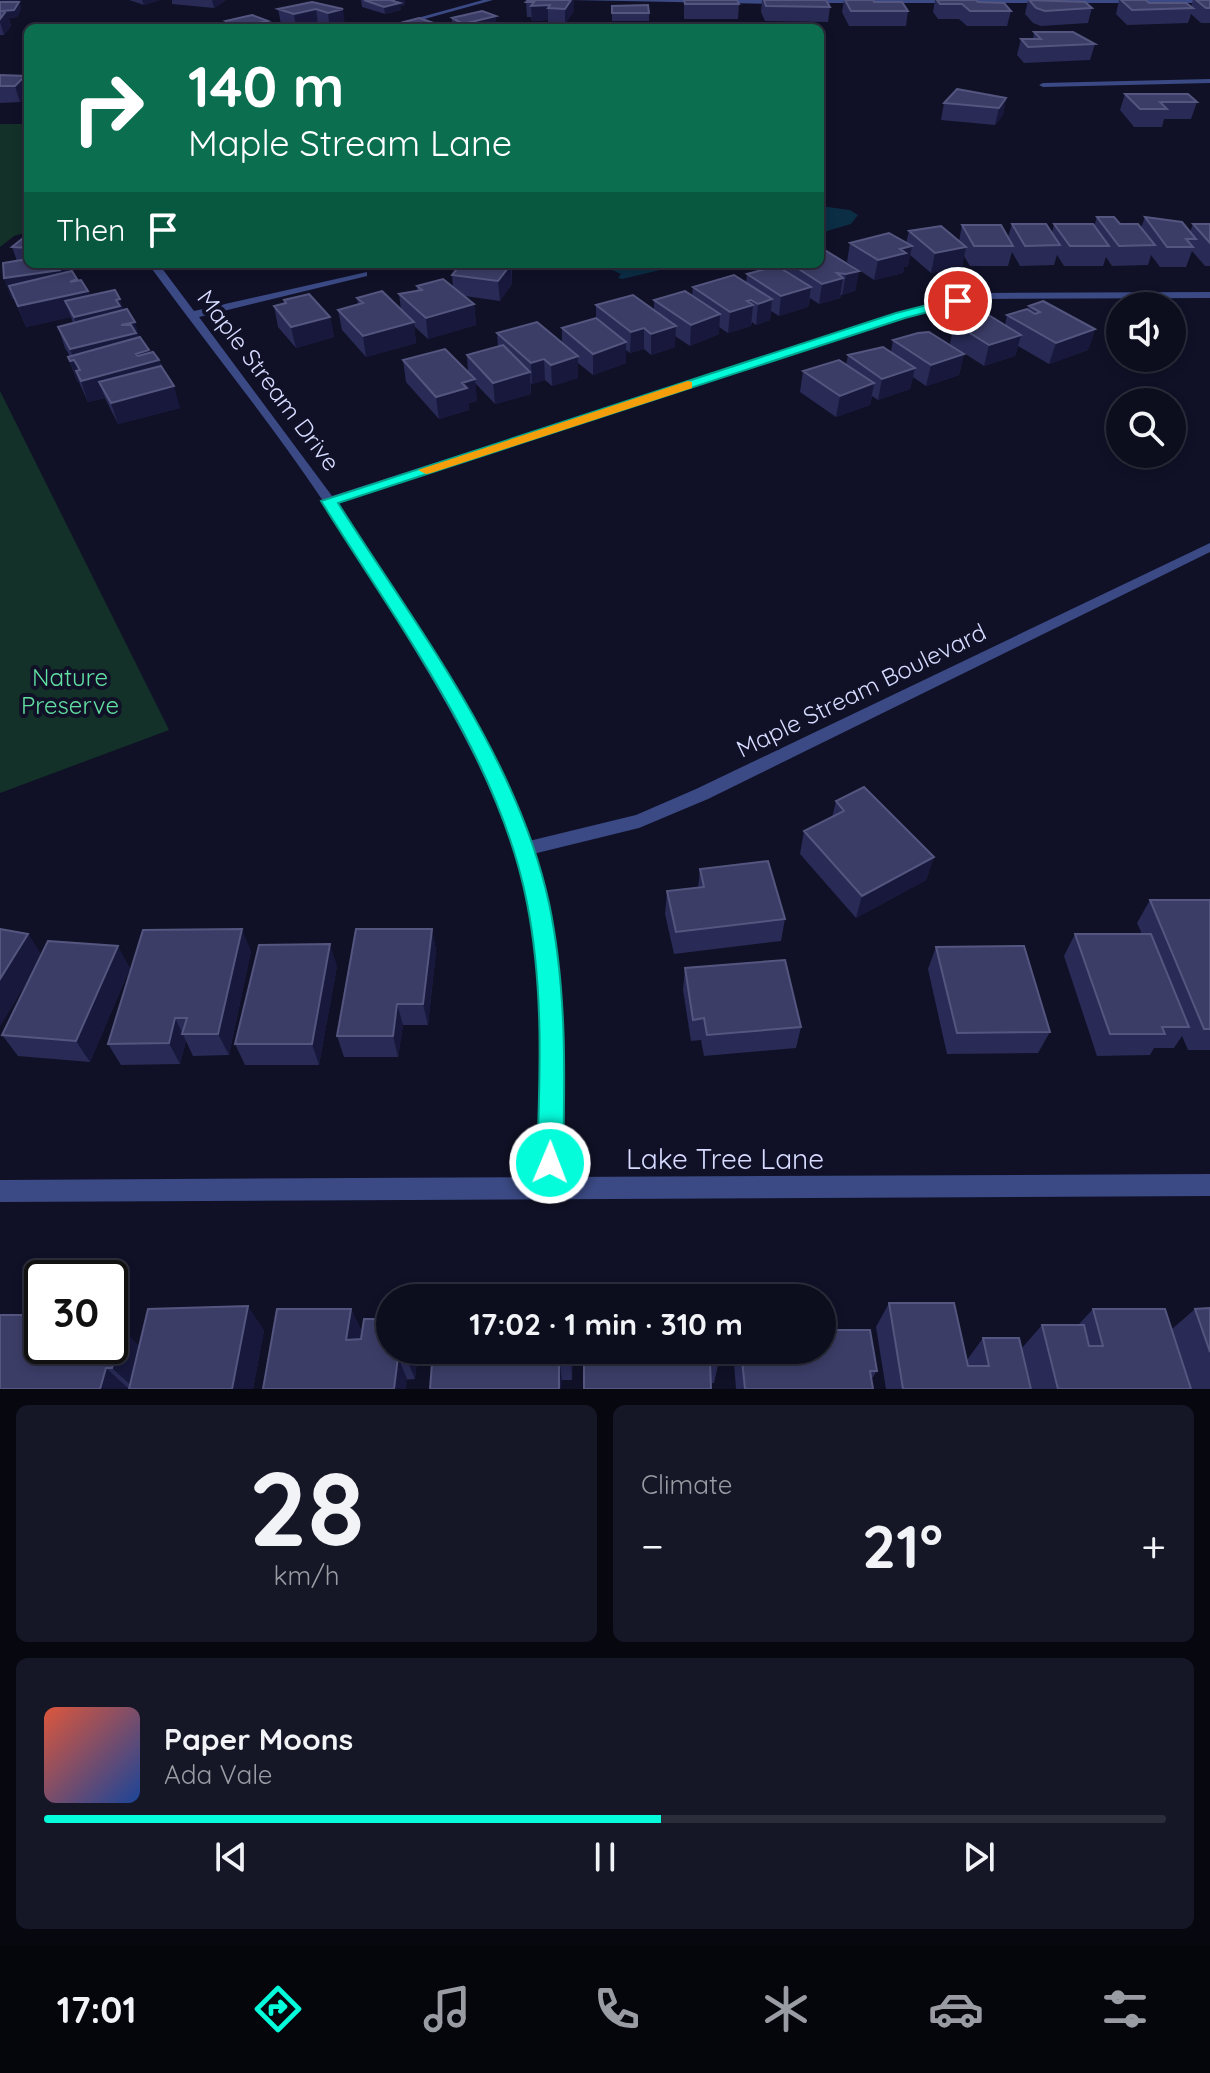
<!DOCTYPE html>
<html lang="en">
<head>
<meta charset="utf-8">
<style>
  :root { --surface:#0c0d1d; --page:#151626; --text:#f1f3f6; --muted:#9a9ca4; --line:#2c2d3b; --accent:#04fcdb }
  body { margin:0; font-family:Quicksand,sans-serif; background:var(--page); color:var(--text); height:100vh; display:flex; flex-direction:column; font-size:30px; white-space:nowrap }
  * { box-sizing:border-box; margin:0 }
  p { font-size:26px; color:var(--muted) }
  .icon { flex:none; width:44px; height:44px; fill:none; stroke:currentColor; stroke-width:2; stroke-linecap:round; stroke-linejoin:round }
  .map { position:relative; height:1389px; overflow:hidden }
  .sheet { display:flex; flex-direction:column; gap:16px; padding:16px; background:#070710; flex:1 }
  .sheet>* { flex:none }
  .banner { position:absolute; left:24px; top:24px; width:800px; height:244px; border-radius:12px; box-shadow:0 4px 12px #0003,0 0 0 2px var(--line); background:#0b6e4f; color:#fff; overflow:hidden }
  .tools { position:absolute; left:1106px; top:292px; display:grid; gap:16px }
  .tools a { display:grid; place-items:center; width:80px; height:80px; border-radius:50%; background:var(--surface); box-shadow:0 4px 12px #0003,0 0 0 2px var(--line); font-size:40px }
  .speed { position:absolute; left:24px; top:1260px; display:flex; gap:16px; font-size:40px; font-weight:700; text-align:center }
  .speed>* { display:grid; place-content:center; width:104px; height:104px; border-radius:50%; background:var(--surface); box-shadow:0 4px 12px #0003,0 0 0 2px var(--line); line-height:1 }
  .speed .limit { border:4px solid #111; border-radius:12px; background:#fff; color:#111 }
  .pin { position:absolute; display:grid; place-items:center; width:68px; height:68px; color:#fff; margin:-34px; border:4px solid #fff; border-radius:50%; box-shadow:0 2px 8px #0007 }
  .me { position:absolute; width:88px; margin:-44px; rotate:1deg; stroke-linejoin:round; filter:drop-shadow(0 0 6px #0008) }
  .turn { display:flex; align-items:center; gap:28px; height:168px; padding:0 32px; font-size:36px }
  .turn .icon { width:104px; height:104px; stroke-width:2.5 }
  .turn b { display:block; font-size:56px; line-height:68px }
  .then { display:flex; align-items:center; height:76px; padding:0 32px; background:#0003; gap:16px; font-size:30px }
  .big { font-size:60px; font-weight:700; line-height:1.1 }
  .sheet .widget { flex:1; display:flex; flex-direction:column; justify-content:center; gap:12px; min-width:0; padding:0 28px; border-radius:12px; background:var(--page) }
  .sheet .dial { align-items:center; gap:0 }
  .dial b { font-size:104px; line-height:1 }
  .song { display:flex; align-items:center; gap:24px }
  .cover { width:96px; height:96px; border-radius:12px; background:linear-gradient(135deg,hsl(10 70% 55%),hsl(220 70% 35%)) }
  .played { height:8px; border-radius:4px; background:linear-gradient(90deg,var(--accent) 55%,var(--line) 55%) }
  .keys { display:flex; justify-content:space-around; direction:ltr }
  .heat { display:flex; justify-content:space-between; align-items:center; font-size:44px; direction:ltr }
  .sheet .tiles { flex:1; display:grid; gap:16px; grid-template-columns:1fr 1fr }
  .widget:last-child { grid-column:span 2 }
  .trip { position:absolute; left:376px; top:1284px; width:460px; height:80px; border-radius:40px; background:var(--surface); box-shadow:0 4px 12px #0003,0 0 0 2px var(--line); font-weight:700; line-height:80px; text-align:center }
  .tabs { display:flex; height:128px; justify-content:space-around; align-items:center; background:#05050c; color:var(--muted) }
  .tabs .icon { width:56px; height:56px }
  .tabs .selected { color:var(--accent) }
  .tabs b { font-size:36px; color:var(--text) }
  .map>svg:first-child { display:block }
  .green { fill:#133129 }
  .water { fill:#0b2e45 }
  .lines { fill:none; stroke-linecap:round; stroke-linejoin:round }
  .street { fill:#3b4a85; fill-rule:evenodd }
  .wall { fill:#292a55 }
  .shaded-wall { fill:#17183b; fill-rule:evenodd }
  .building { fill:#3c3d67; stroke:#54567f; stroke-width:2 }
  .route { fill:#04fcdb; stroke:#03a48e; stroke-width:2 }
  .slow { fill:#f59e0b }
  .labels { text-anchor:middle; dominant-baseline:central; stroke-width:8; stroke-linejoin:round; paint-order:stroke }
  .street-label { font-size:24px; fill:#d6dbff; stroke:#101127 }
  .park-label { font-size:24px; fill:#62dfa2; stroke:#101127 }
  .near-street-label { font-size:28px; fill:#d6dbff; stroke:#101127 }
</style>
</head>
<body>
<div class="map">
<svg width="1210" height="1389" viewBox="0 0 1210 1389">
  <rect width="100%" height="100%" fill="#101127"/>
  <!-- green -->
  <path class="green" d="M0,124H28V232L14,236L0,247Z
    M0,391L169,730L0,793Z"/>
  <!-- water -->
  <path class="water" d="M820,206L850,210L858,215L851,224L820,233Z
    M598,264H686L622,279L618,278L621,274Z"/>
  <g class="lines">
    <!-- street -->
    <path class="street" d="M483,0H493L392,28H381Z
      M570,0H771L786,2L783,4Z
      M807,0H1210V3H805Z
      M1210,79V83L1043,87L1039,85L1043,83Z
      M157,266L161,267L194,311L367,272V276L199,317L332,496L931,303L986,293L1210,292V298L986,299L933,309L337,503C370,550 399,600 430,649C467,710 505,773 529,841L636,815L696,789L1210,543V552L708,799L639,828L533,854C570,957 564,1069 561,1177L1210,1174V1196L0,1202V1180L538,1177C542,1085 549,990 528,899C507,811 463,730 416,652C385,600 354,548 321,498C268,419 208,346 152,269Z"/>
  </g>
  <!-- wall -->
  <path class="wall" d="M0,0H19L21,9L17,17L9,18L11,26L4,35H0Z
    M129,0H160L144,5Z
    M172,0H226L214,8L172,4Z
    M361,0H405V5L400,6L401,10L385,14L362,7Z
    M528,0H574V11L565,24L548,23V20L532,21L531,17H527L526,2Z
    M684,0L739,4L738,19H684Z
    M762,0H826L830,7L828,22L765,21L761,12Z
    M844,0H873L874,2L908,11L906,26H849L842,12Z
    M935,0H976L978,2L1011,11L1007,26H967L959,19H938L933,12Z
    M1028,0H1051L1092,8L1088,23L1041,26L1033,23L1025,14Z
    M1119,0H1146L1149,3L1191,7L1193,0H1210V23H1201L1191,14L1188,23L1127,25L1116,14Z
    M312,2L345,24L330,28L318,24L302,28H293L281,24L278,9Z
    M612,6L649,13V21H612Z
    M452,18L496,23L477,28H457L452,25Z
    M1034,32L1095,44L1090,60L1024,63L1017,55L1021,39H1033Z
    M0,75L25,76L28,85V95L20,102L0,103Z
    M1125,94L1197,102L1191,119H1164L1162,127H1134L1120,110Z
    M1006,98L1003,115L995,125L941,120L944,103Z
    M1097,217L1141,228L1145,217L1190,232L1193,224H1210V266H1205L1192,251L1186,267H1160L1151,255L1148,265L1112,266L1106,257L1103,266H1064L1057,255L1054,265L1020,266L1012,252L1008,266H970L964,256L962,267L931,273L910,255L908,266L904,267L903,273L874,280L847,262L850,243H906L909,231L959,241L962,225L1008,237L1012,224L1052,233L1054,224L1094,226Z
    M28,234V264H74L67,270L68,272L88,291L90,295L124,310L149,353L159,360L180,408L118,424L105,398L88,402L79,382H78L76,378L68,357L70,356L65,348L58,327L73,323L71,317L26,327L14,298L12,299L4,278L17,261L12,247Z
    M461,264H518V269H512V284L500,301L465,296L474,304L476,325L428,339L414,326L416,343L366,357L342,330L338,310L358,304L357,298L401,309L399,294L417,291V286L453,287L452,275Z
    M783,264H820L859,271L855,291L841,295L840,298L819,304L810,298L808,307L779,316L771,311L770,320L756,325L752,322L751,326L728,333L719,327V334L690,346L675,336V347L651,355L644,349L630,353L626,350V363L593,375L578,363V378L552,386L545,380L532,384L531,383V394L495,404L475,383L477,401L469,403V410L439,419L406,382L403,360L468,373L467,355L498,347L497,333L562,343V328L596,318V305L654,310V300L692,296L693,287L746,283L747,274L782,269Z
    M284,300L330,317L334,337L296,348L278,327L274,306L284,303Z
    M1029,306L1095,329L1088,350L1049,364L1018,346L1015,356L984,366L950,344L954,323L958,322L959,318L1005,325L1007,315L1028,310Z
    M893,340L964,354L959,375L926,386L913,377L910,389L878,400L872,396L870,405L836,417L800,392L803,371L846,365L848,355L891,352Z
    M836,801L934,857L926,880L856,918L800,854L804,831L832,818Z
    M700,869L785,919L781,941L674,954L665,914L667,891L698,888Z
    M1150,900H1210V1050H1188L1182,1036L1174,1048H1154L1150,1055L1097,1056L1064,956L1075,934H1142L1137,923Z
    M0,929L28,934L41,955L130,968L90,1062L18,1056L2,1035L32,973L0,1026Z
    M432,929L436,951L428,1025H403L398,1057H344L337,1036Z
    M936,947L1050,1032L1038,1053L947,1054L928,969Z
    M251,951L229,1055L193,1056L186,1041L180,1064L121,1065L108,1044Z
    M337,966L319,1065H245L235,1044Z
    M685,968L801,1027L796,1048L704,1056L701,1040L691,1041L683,990Z
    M889,1303L967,1360L983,1338L1031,1389H886L876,1327Z
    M1210,1308V1389H1032L1022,1348L1042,1325H1078L1093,1309L1172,1329L1195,1309Z
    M351,1309L362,1332L390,1350H418L415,1379L263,1389Z
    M264,1330L253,1389H0L42,1346H139Z
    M822,1330L877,1371L871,1380L873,1389H736L733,1350H822Z
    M433,1350H573L572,1380H562Z
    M584,1350L719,1361L714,1383H711Z"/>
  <!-- shaded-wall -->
  <path class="shaded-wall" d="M0,0H19L21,9L17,17L9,18L11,26L4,35L0,22Z
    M142,0H160L144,5Z
    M212,0H226L214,8Z
    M395,0H405V5L400,6L401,10L385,14L384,7Z
    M571,0H574V11L565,24V9Z
    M550,5L548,8V20L532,21L531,6Z
    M316,9L318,24L296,28L294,14Z
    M343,9L345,24L330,28L328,13Z
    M496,16V23L477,28H463V24Z
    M268,21L270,28H254L253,24Z
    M25,76L28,85V95L20,102L15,86Z
    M1006,98L1003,115L995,125L999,108Z
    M912,246L908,266L904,267L903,273L874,280L878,260L900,249Z
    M966,247L962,267L931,273L935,253Z
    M61,264H65L68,274L9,286L14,298L12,299L4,278Z
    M65,264H74L67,270Z
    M511,264L512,284L500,301L498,281Z
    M859,271L855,291L842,295L846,274Z
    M843,278L840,298L819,304L822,284Z
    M77,279L82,292L88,291L95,311L65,301L71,317L26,327L18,306Z
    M811,287L808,307L779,316L781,296Z
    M120,299L127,320L135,322L141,342L149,350L152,362L159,360L165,382H99L105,398L88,402L81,381L76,371L79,382H78L70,361L74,360L70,349L81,338L74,317ZM74,360L140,365L82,380Z
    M772,299L770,320L756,325L758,304Z
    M751,300V306L753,305L751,326L728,333L730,312L747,301Z
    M474,304L476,325L428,339L426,318Z
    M720,314L719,334L690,346L691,325Z
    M330,317L334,337L296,348L291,327Z
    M414,322L416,343L366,357L363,336Z
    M676,326L675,347L651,355V334Z
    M644,328V349L630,353L631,332Z
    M1095,329L1088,350L1049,364L1056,343Z
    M1021,335L1015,356L984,366L989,345Z
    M626,342V363L593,375V354Z
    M964,354L959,375L926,386L931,365Z
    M578,356V378L552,386L551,365Z
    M544,359L545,380L532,384L531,363Z
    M915,368L910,389L878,400L882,379Z
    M530,372L531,394L495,404L493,383Z
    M475,379L477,401L469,403V410L439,419L436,397L462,383Z
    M874,383L870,405L836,417L840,396Z
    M174,386L180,408L118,424L111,403Z
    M934,857L926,880L856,918L862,896Z
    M242,929L251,951L229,1055L218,1034Z
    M432,929L436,951L428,1025L423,1004Z
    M28,934L42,956L0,1026V979Z
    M330,944L337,966L319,1065L312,1044Z
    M118,946L130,968L90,1062L76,1041Z
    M397,1004L403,1025L398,1057L393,1036Z
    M175,1018L186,1041L180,1064L169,1043Z
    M248,1306L264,1330L253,1389H232Z
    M351,1309L362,1332L358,1363L346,1340Z
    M122,1328L144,1351L135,1389L112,1368Z
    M54,1346H86L78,1371L53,1349Z
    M407,1350H418L415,1379L406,1357Z
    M571,1350H573L572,1380L571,1358Z
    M398,1357L407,1379L406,1389H394Z
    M559,1358L562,1380L561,1389H559Z
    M106,1368L129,1389H100Z"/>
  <!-- building -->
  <path class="building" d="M364,0H395L393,1L400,3L384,7Z
    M528,0H571L565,9L548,8L550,5L531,6L534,2H526Z
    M684,0H737L739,4H685Z
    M764,0H826L830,7L766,6Z
    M845,0H873L874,2H902L908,11H851Z
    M937,0H976L978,2L1004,3L1011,11H970L962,4H940Z
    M1029,0L1085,2L1092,8L1045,11L1036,8Z
    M1121,0H1146L1149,3H1186L1193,8L1132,10Z
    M1196,0H1210V8H1206Z
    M0,2H19L14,10L2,11H0Z
    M312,2L343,9L328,13L316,9L294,14L278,9Z
    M648,5L649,13H612V6Z
    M0,11H6L0,19Z
    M482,11L496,16L463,24L452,18Z
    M252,15L268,21L253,24L261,28H232L224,25L232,23L226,21Z
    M419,18L448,28H401L412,25L404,22Z
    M1034,32H1073L1095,44L1028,47L1021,39H1041Z
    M0,75L25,76L15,86H0Z
    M957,89L1006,98L999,108L944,103Z
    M1125,94H1188L1197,102H1160L1167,109H1140Z
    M1097,217H1114L1120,224H1138L1155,245L1119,246Z
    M1145,217L1182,222L1196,239H1186L1193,247H1167Z
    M1012,224H1046L1060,245L1025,246Z
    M1054,224H1093L1109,246H1070Z
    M1193,224H1210V243Z
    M962,225H1001L1013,246H974Z
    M941,226L966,247L935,253L909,231Z
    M889,233L912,246L900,249L906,253L878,260L850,243Z
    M28,234V248L12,247Z
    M823,249L859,271L846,274L837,273L843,278L822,284L791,264H820V250Z
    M28,259V264H61L60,270L4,278L3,263Z
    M461,264H511L498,281L452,275Z
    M777,266L811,287L781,296L747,274Z
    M72,271L77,279L70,282L81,280L88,291L18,306L9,286Z
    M734,275L772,299L758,304L751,300L747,301L753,305L730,312L693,287Z
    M443,279L474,304L426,318L399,294L422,290L417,286Z
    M115,290L120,299L116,300L120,306L74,317L65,301Z
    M382,291L414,322L363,336L338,310L363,303L357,298Z
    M685,291L720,314L691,325L654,300Z
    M309,294L330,317L291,327L274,306L286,303L284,300Z
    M633,295L676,326L651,334L644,328L631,332L596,305Z
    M1043,301L1095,329L1056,343L1007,315L1027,309L1035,314L1040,312L1029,306Z
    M127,309L135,322L121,325H131L136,333L70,349L58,327Z
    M982,311L1021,335L989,345L954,323L963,320L959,318Z
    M596,318L626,342L593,354L562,328Z
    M537,322L578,356L551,365L544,359L531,363L497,333Z
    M929,332L964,354L931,365L893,340L918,333Z
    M140,337L149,350L136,354L138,356L153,352L159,360L81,381L76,371L80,370L74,360L70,361L68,357Z
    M503,345L530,372L493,383L467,355Z
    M883,347L915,368L882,379L848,355Z
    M445,349L475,379L462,383L467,388L436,397L403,360Z
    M839,360L874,383L840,396L803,371Z
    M161,366L174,386L111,403L99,382Z
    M864,787L934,857L862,896L804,831L844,811L836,801Z
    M768,861L785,919L676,932L667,891L704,887L700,869Z
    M1150,900H1210V1029H1204Z
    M0,929L28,934L0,979Z
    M242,929L218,1034H182L187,1018H175L169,1043L108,1044L143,930Z
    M356,929H432L423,1004H397L393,1036H337Z
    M1075,934H1151L1189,1027H1162L1165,1034H1110Z
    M48,941L118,946L76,1041L2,1035Z
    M330,944L312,1044H235L259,945Z
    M1024,946L1050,1032L957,1033L936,947Z
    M785,960L801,1027L707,1035L704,1018L693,1020L685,968Z
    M889,1303H954L968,1366H989L983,1338H1019L1031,1389H903Z
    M248,1306L232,1389H129L148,1309Z
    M1210,1308V1352L1195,1309Z
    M277,1309H351L346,1340L361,1339L364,1319H390V1350H407L406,1357H398L394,1389H263Z
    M1093,1309H1165L1191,1389H1058L1042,1325H1084L1089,1346H1103Z
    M0,1315H42V1346H54L53,1349H68L69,1346H110V1328H122L112,1368H106L100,1389H0Z
    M822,1330H870L877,1371H870L873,1389H745L741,1350L825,1351Z
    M433,1350H571V1358H559V1389H430Z
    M584,1350H718L719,1361L710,1362L711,1389H584Z"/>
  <!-- route -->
  <path class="route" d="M958,297L964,301L962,303L905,318L338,503C417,628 517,756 549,903C567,989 565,1076 563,1163L559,1172L550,1176L541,1172L537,1163C540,1076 544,989 527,903C499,758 398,625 321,501L896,313Z"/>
  <!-- slow -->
  <path class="slow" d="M688,381L692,382V388L431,473L426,474L418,470Z"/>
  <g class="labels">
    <!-- street labels -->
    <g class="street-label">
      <text transform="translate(269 380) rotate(53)">Maple Stream Drive</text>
      <text transform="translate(861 690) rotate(-26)">Maple Stream Boulevard</text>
    </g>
    <!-- park labels -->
    <g class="park-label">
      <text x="70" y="677">Nature<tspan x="70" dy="28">Preserve</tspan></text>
    </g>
    <!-- near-street labels -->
    <g class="near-street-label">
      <text x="725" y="1158">Lake Tree Lane</text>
    </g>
  </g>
</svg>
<div class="tools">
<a><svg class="icon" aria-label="sound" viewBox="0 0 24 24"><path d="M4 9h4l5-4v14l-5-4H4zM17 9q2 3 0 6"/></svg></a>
<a><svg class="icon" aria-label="search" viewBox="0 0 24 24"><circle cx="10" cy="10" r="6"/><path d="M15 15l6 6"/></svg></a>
</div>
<div class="speed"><div class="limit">30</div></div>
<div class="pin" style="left:958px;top:301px;background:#d93025"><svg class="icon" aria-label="arrive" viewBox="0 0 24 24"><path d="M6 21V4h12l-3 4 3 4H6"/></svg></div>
<svg class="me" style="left:550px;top:1163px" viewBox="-20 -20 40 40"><circle r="17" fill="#04fcdb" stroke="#fff" stroke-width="3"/><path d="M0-11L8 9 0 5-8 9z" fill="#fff"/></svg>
<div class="trip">17:02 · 1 min · 310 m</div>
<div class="banner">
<div class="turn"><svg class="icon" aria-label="right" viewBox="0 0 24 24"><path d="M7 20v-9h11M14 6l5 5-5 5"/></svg><div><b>140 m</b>Maple Stream Lane</div></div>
<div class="then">Then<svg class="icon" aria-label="arrive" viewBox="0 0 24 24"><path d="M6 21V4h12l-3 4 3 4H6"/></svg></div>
</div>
</div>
<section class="sheet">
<div class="tiles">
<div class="widget dial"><b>28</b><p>km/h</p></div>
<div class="widget"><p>Climate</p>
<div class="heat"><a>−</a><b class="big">21°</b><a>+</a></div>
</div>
<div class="widget">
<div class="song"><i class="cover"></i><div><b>Paper Moons</b><p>Ada Vale</p></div></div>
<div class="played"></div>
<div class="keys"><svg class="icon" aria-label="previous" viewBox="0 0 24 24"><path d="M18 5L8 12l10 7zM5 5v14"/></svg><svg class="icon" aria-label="pause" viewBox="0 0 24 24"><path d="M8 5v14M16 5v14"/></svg><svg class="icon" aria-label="next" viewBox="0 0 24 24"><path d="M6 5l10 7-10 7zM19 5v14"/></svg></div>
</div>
</div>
</section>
<nav class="tabs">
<b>17:01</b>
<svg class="icon selected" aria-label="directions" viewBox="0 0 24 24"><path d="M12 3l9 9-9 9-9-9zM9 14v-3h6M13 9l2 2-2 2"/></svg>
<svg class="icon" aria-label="music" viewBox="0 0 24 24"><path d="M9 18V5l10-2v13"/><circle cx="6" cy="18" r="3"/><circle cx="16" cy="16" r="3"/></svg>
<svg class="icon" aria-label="phone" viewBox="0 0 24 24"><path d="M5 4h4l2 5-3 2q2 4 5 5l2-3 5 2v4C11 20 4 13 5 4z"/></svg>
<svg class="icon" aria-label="climate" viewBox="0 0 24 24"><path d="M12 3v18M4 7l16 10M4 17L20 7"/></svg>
<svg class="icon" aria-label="car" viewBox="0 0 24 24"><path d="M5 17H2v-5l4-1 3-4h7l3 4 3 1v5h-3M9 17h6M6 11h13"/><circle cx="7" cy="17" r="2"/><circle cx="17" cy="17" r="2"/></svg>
<svg class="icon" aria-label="filters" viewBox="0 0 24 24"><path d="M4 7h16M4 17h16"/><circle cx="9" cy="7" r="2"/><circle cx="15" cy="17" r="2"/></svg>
</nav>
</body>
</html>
